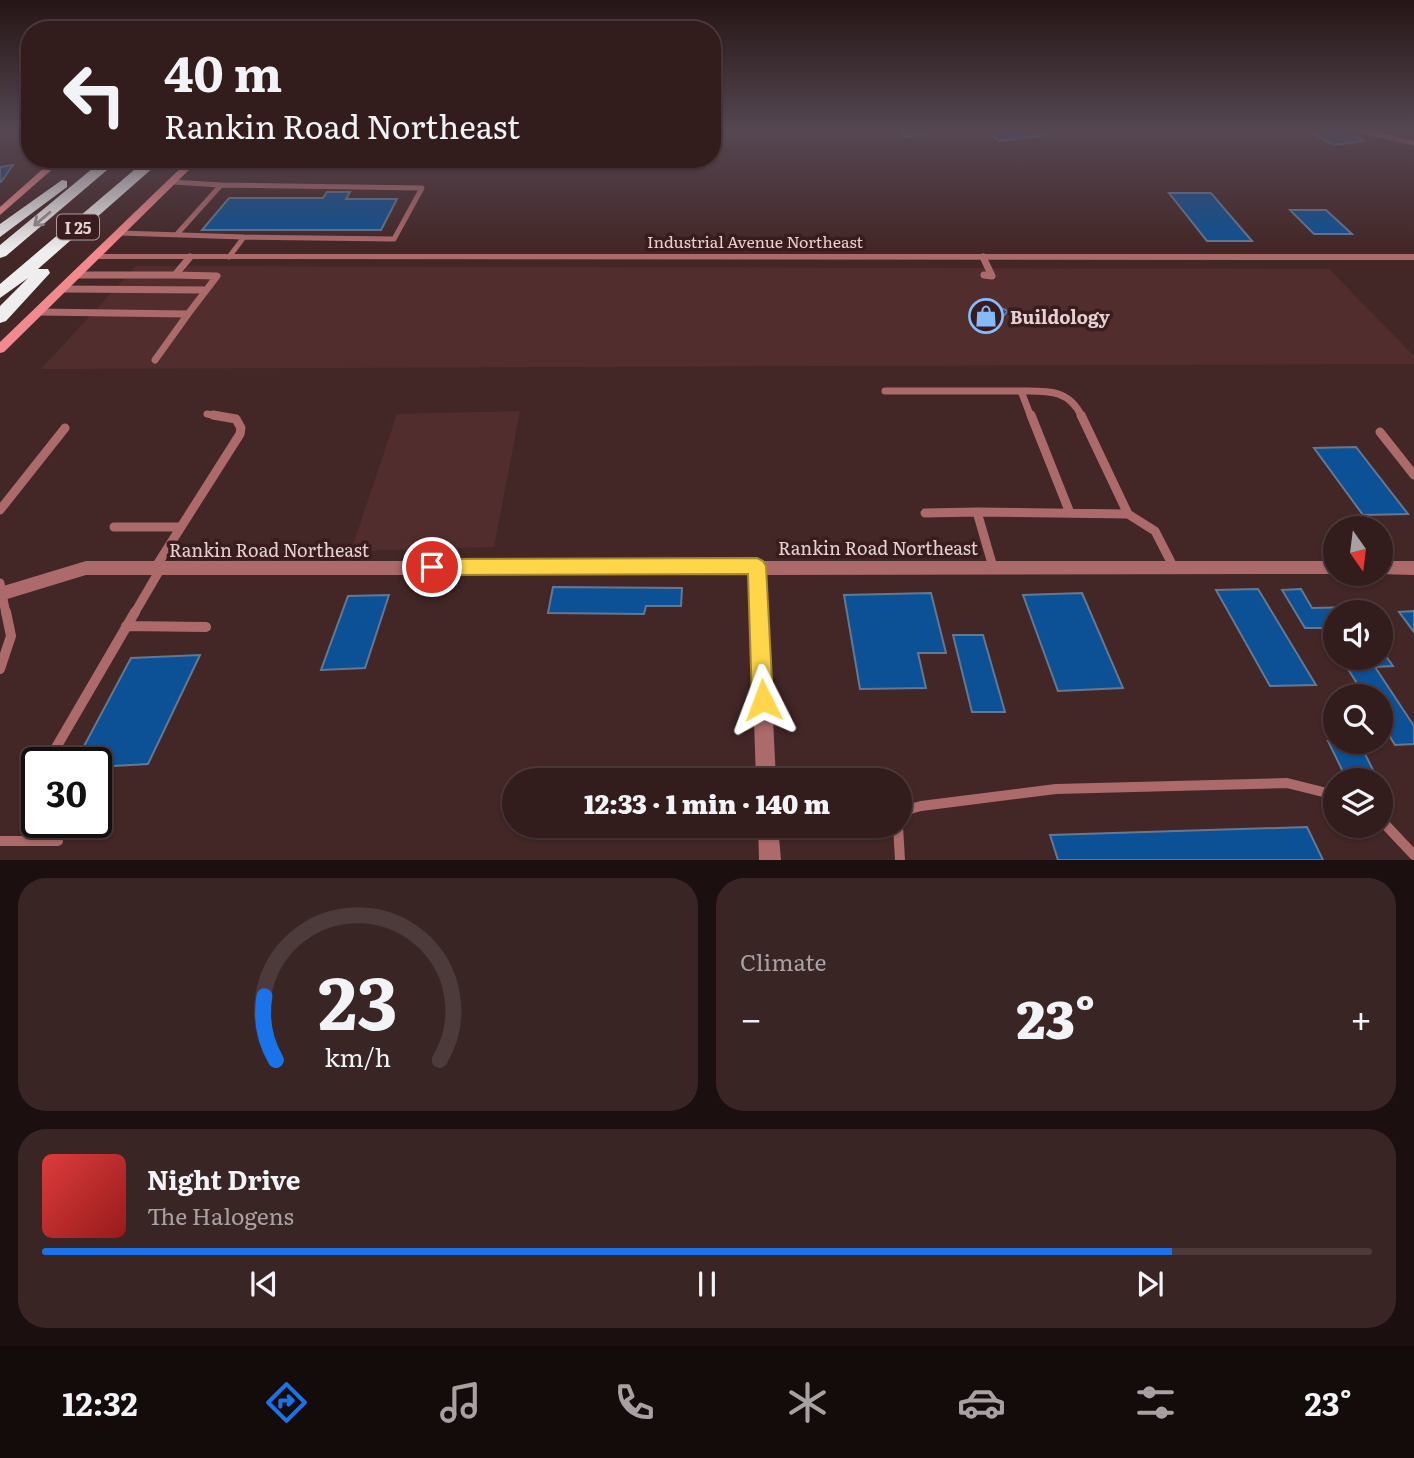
<!DOCTYPE html>
<html lang="en">
<head>
<meta charset="utf-8">
<style>
  :root { --surface:#321c1c; --page:#3a2525; --text:#f1f3f6; --muted:#a8a1a3; --line:#4d3a3b; --accent:#1a73e8 }
  body { margin:0; font-family:Literata,serif; background:var(--page); color:var(--text); height:100vh; display:flex; flex-direction:column; font-size:26px; white-space:nowrap }
  * { box-sizing:border-box; margin:0 }
  p { font-size:23px; color:var(--muted) }
  .icon { flex:none; width:38px; height:38px; fill:none; stroke:currentColor; stroke-width:2; stroke-linecap:round; stroke-linejoin:round }
  .map { position:relative; height:860px; overflow:hidden }
  .side { display:flex; flex-direction:column; gap:18px; padding:18px; background:#1c0f0f; flex:1 }
  .side>* { flex:none }
  .top-card { position:absolute; left:21px; top:21px; width:700px; height:147px; border-radius:28px; box-shadow:0 2px 5px #0004,0 0 0 2px var(--line); background:#321c1c; color:var(--text); overflow:hidden }
  .needle { width:46px; rotate:166deg }
  .tools { position:absolute; left:1323px; top:516px; display:grid; gap:14px }
  .tools a { display:grid; place-items:center; width:70px; height:70px; border-radius:50%; background:var(--surface); box-shadow:0 2px 5px #0004,0 0 0 2px var(--line); font-size:35px }
  .speed { position:absolute; left:21px; top:747px; display:flex; gap:14px; font-size:35px; font-weight:700; text-align:center }
  .speed>* { display:grid; place-content:center; width:91px; height:91px; border-radius:50%; background:var(--surface); box-shadow:0 2px 5px #0004,0 0 0 2px var(--line); line-height:1 }
  .speed .limit { border:4px solid #111; border-radius:10px; background:#fff; color:#111 }
  .pin { position:absolute; display:grid; place-items:center; width:60px; height:60px; color:#fff; margin:-30px; border:4px solid #fff; border-radius:50%; box-shadow:0 2px 7px #0007 }
  .me { position:absolute; width:77px; margin:-38px; rotate:357deg; stroke-linejoin:round; filter:drop-shadow(0 0 5px #0008) }
  .turn { display:flex; align-items:center; gap:24px; height:147px; padding:0 28px; font-size:32px }
  .turn .icon { width:91px; height:91px; stroke-width:2.5 }
  .turn b { display:block; font-size:49px; line-height:60px }
  .big { font-size:52px; font-weight:800; line-height:1.1 }
  .side .tile { flex:1; display:flex; flex-direction:column; justify-content:center; gap:10px; min-width:0; padding:0 24px; border-radius:28px; background:var(--page) }
  .side .dial { align-items:center; gap:0 }
  .dial svg { height:182px; overflow:visible; fill:none; stroke:var(--line); stroke-width:7; stroke-linecap:round; text-anchor:middle }
  .dial text { fill:var(--text); stroke:none }
  .song { display:flex; align-items:center; gap:21px }
  .cover { width:84px; height:84px; border-radius:10px; background:linear-gradient(135deg,hsl(0 70% 55%),hsl(0 70% 35%)) }
  .played { height:7px; border-radius:4px; background:linear-gradient(90deg,var(--accent) 85%,var(--line) 85%) }
  .keys { display:flex; justify-content:space-around; direction:ltr }
  .heat { display:flex; justify-content:space-between; align-items:center; font-size:38px; direction:ltr }
  .side .tiles { flex:1; display:grid; gap:18px; grid-template-columns:1fr 1fr }
  .tile:last-child { grid-column:span 2 }
  .trip { position:absolute; left:502px; top:768px; width:410px; height:70px; border-radius:35px; background:var(--surface); box-shadow:0 2px 5px #0004,0 0 0 2px var(--line); font-weight:800; line-height:70px; text-align:center }
  .menu { display:flex; height:112px; justify-content:space-around; align-items:center; background:#140b0b; color:var(--muted) }
  .menu .icon { width:49px; height:49px }
  .menu .on { color:var(--accent) }
  .menu b { font-size:32px; color:var(--text) }
  .map>svg:first-child { display:block }
  .built { fill:#522d2e }
  .building { fill:#0c5095; stroke:#647891; stroke-width:2 }
  .lines { fill:none; stroke-linecap:round; stroke-linejoin:round }
  .lane-far3 { stroke:#ac6a6b; stroke-width:5 }
  .lane-far2 { stroke:#ac6a6b; stroke-width:7 }
  .lane-far1 { stroke:#ac6a6b; stroke-width:9 }
  .lane { stroke:#ac6a6b; stroke-width:10 }
  .street { fill:#ac6a6b; fill-rule:evenodd }
  .secondary { fill:#f2898c; fill-rule:evenodd }
  .highway { fill:#eee; fill-rule:evenodd }
  .oneway { stroke:#9d9090 }
  .route { fill:#ffd54a; stroke:#a68a30; stroke-width:2 }
  .labels { text-anchor:middle; dominant-baseline:central; stroke-width:7; stroke-linejoin:round; paint-order:stroke }
  .shield { fill:#391c1d; stroke:#b19b9b; stroke-width:2 }
  .shield-label { font-size:16px; font-weight:bold; fill:#e5d1d1 }
  .far-street-label { font-size:16px; fill:#e5d1d1; stroke:#391c1d }
  .poi-label { font-size:18px; font-weight:bold; fill:#e5d1d1; stroke:#391c1d; text-anchor:start }
  .street-label { font-size:18px; fill:#e5d1d1; stroke:#391c1d }
</style>
</head>
<body>
<div class="map">
<svg width="1414" height="860" viewBox="0 0 1414 860">
  <rect width="100%" height="100%" fill="#432626"/>
  <!-- built -->
  <path class="built" d="M136,266L1329,269L1414,356V364L41,369Z
    M520,411L494,547L351,551L397,414Z"/>
  <!-- building -->
  <path class="building" d="M899,131H923L927,134L905,137Z
    M986,131H1036L1047,135L999,141Z
    M1308,131H1345L1364,141L1334,145Z
    M13,165L1,182H0V167Z
    M327,192H350L346,199H397L381,230H202L229,198H323Z
    M1169,193H1211L1252,241H1207Z
    M1290,210H1326L1352,234H1314Z
    M992,304L1008,311L990,330L974,323Z
    M1356,447L1408,514L1363,515L1314,448Z
    M553,587L682,588L681,606H646L644,614L548,613Z
    M1258,589L1316,685L1270,686L1216,590Z
    M1301,589L1312,608L1353,607L1356,612H1335V649L1322,628H1305L1282,590Z
    M931,593L946,653H918L926,688L860,689L844,595Z
    M1082,593L1123,688L1058,691L1023,595Z
    M389,595L365,668L321,670L348,596Z
    M1414,611V632L1399,612Z
    M953,635H983L1005,712H972Z
    M1381,649L1393,666L1375,667L1414,726V744L1395,745L1381,722V696H1365L1341,658H1381Z
    M200,655L148,764L96,767V763H75L131,658Z
    M1328,741L1360,744L1378,780H1347Z
    M1307,827L1323,860H1058L1050,835Z"/>
  <g class="lines">
    <!-- lane-far3 -->
    <path class="lane-far3" d="M1364,131L1414,143
      M530,159H559
      M173,182L221,185L177,234
      M221,185L422,188L394,239L244,237
      M120,233L244,237L229,257"/>
    <!-- lane-far2 -->
    <path class="lane-far2" d="M983,257L992,276L984,275
      M77,275H175
      M62,289L205,290
      M38,312L188,314L217,276L175,275L190,257
      M155,360L188,314
      M885,391H1021
      M207,414L223,417
      M1031,417L1021,391C1048,391 1069,389 1082,417"/>
    <!-- lane-far1 -->
    <path class="lane-far1" d="M1031,415L1070,513
      M1081,415L1128,514
      M1380,432L1414,475
      M0,510L65,428
      M925,513L977,512
      M114,527H181
      M993,567L977,512L1128,514L1155,531L1174,568
      M155,568L240,434L241,428L236,419L213,415
      M0,583L6,614
      M134,614L161,568"/>
    <!-- lane -->
    <path class="lane" d="M126,626L206,627
      M0,669L11,636L6,612
      M47,763L135,612
      M1381,820L1414,855
      M900,821L910,809L921,806L1056,789L1287,783L1335,795
      M898,826L900,860
      M0,841H58"/>
    <!-- street -->
    <path class="street" d="M96,254H1414V260L92,259V255Z
      M757,559L763,561H1335V574H1338L766,575L776,780H756L749,575H86L4,600L0,599V587L86,561H751Z
      M1381,561H1414V575L1378,574H1381Z
      M758,826H778L781,860H759Z"/>
    <!-- secondary -->
    <path class="secondary" d="M54,159H64L0,215V207Z
      M190,159H200L4,352L0,353V342Z"/>
    <!-- highway -->
    <path class="highway" d="M104,159H120L6,256L0,258V245Z
      M147,159H163L38,269H48L50,273L6,321L0,323V306L28,278L0,298V284Z
      M62,180L67,181V187L0,237V224Z"/>
  </g>
  <!-- one-way arrows -->
  <defs><path id="oneway-shaft" d="M-6 0H5M1.5-3L5.5 0L1.5 3" fill="none" stroke-width="1.6" stroke-linecap="round" stroke-linejoin="round" transform="scale(1.75)"/></defs>
  <use class="oneway" href="#oneway-shaft" transform="translate(42 219) rotate(140)"/>
  <!-- sky -->
  <linearGradient id="sky" x2="0" y2="1"><stop stop-color="#251515"/><stop offset="0.52" stop-color="#554752"/><stop offset="1" stop-color="#554752" stop-opacity="0"/></linearGradient>
  <rect width="1414" height="251" fill="url(#sky)"/>
  <!-- route -->
  <path class="route" d="M757,558L763,561L766,566L773,700L770,707L763,710L755,707L752,700L748,574L432,575L425,573L422,567L425,562L432,559Z"/>
  <!-- icons -->
  <defs>
    <g id="shop-ring" transform="scale(1.75)"><circle r="9.5" fill="#391c1d" stroke="#86bbfb" stroke-width="1.5"/><path d="M-5-2.5h2.3a2.7 3.5 0 0 1 5.4 0H5L5.5 6h-11ZM-1.5-2.5h3a1.5 2.3 0 0 0-3 0Z" fill="#86bbfb"/></g>
  </defs>
  <g fill-rule="evenodd">
    <use href="#shop-ring" x="986" y="316"/>
  </g>
  <g class="labels">
    <!-- shield labels -->
    <rect class="shield" x="57" y="214.5" width="42" height="25" rx="5"/>
    <g class="shield-label">
      <text x="78" y="227">I 25</text>
    </g>
    <!-- far-street labels -->
    <g class="far-street-label">
      <text x="755" y="241">Industrial Avenue Northeast</text>
    </g>
    <!-- poi labels -->
    <g class="poi-label">
      <text x="1010" y="316">Buildology</text>
    </g>
    <!-- street labels -->
    <g class="street-label">
      <text x="878" y="547">Rankin Road Northeast</text>
      <text x="269" y="549">Rankin Road Northeast</text>
    </g>
  </g>
</svg>
<div class="tools">
<a><svg class="needle" viewBox="-14 -14 28 28"><path d="M0-13l5 13h-10z" fill="#e53935"/><path d="M0 13l5-13h-10z" fill="#a8a1a3"/></svg></a>
<a><svg class="icon" aria-label="sound" viewBox="0 0 24 24"><path d="M4 9h4l5-4v14l-5-4H4zM17 9q2 3 0 6"/></svg></a>
<a><svg class="icon" aria-label="search" viewBox="0 0 24 24"><circle cx="10" cy="10" r="6"/><path d="M15 15l6 6"/></svg></a>
<a><svg class="icon" aria-label="layers" viewBox="0 0 24 24"><path d="M12 4l9 5-9 5-9-5zM3 14l9 5 9-5"/></svg></a>
</div>
<div class="speed"><div class="limit">30</div></div>
<div class="pin" style="left:432px;top:567px;background:#d93025"><svg class="icon" aria-label="arrive" viewBox="0 0 24 24"><path d="M6 21V4h12l-3 4 3 4H6"/></svg></div>
<svg class="me" style="left:763px;top:700px" viewBox="-20 -20 40 40"><path d="M0-17L14 15 0 8-14 15z" fill="#ffd54a" stroke="#fff" stroke-width="4"/></svg>
<div class="trip">12:33 · 1 min · 140 m</div>
<div class="top-card">
<div class="turn"><svg class="icon" aria-label="left" viewBox="0 0 24 24"><path d="M17 20v-9H6M10 6l-5 5 5 5"/></svg><div><b>40 m</b>Rankin Road Northeast</div></div>
</div>
</div>
<section class="side">
<div class="tiles">
<div class="tile dial"><svg viewBox="0 0 100 80">
<path d="M14 69A42 42 0 1 1 86 69"/>
<path d="M14 69A42 42 0 0 1 9 41" stroke="#1a73e8"/>
<text x="50" y="56" font-size="32" font-weight="700">23</text>
<text x="50" y="72" font-size="11">km/h</text>
</svg></div>
<div class="tile"><p>Climate</p>
<div class="heat"><a>−</a><b class="big">23°</b><a>+</a></div>
</div>
<div class="tile">
<div class="song"><i class="cover"></i><div><b>Night Drive</b><p>The Halogens</p></div></div>
<div class="played"></div>
<div class="keys"><svg class="icon" aria-label="previous" viewBox="0 0 24 24"><path d="M18 5L8 12l10 7zM5 5v14"/></svg><svg class="icon" aria-label="pause" viewBox="0 0 24 24"><path d="M8 5v14M16 5v14"/></svg><svg class="icon" aria-label="next" viewBox="0 0 24 24"><path d="M6 5l10 7-10 7zM19 5v14"/></svg></div>
</div>
</div>
</section>
<nav class="menu">
<b>12:32</b>
<svg class="icon on" aria-label="directions" viewBox="0 0 24 24"><path d="M12 3l9 9-9 9-9-9zM9 14v-3h6M13 9l2 2-2 2"/></svg>
<svg class="icon" aria-label="music" viewBox="0 0 24 24"><path d="M9 18V5l10-2v13"/><circle cx="6" cy="18" r="3"/><circle cx="16" cy="16" r="3"/></svg>
<svg class="icon" aria-label="phone" viewBox="0 0 24 24"><path d="M5 4h4l2 5-3 2q2 4 5 5l2-3 5 2v4C11 20 4 13 5 4z"/></svg>
<svg class="icon" aria-label="climate" viewBox="0 0 24 24"><path d="M12 3v18M4 7l16 10M4 17L20 7"/></svg>
<svg class="icon" aria-label="car" viewBox="0 0 24 24"><path d="M5 17H2v-5l4-1 3-4h7l3 4 3 1v5h-3M9 17h6M6 11h13"/><circle cx="7" cy="17" r="2"/><circle cx="17" cy="17" r="2"/></svg>
<svg class="icon" aria-label="filters" viewBox="0 0 24 24"><path d="M4 7h16M4 17h16"/><circle cx="9" cy="7" r="2"/><circle cx="15" cy="17" r="2"/></svg>
<b>23°</b>
</nav>
</body>
</html>
